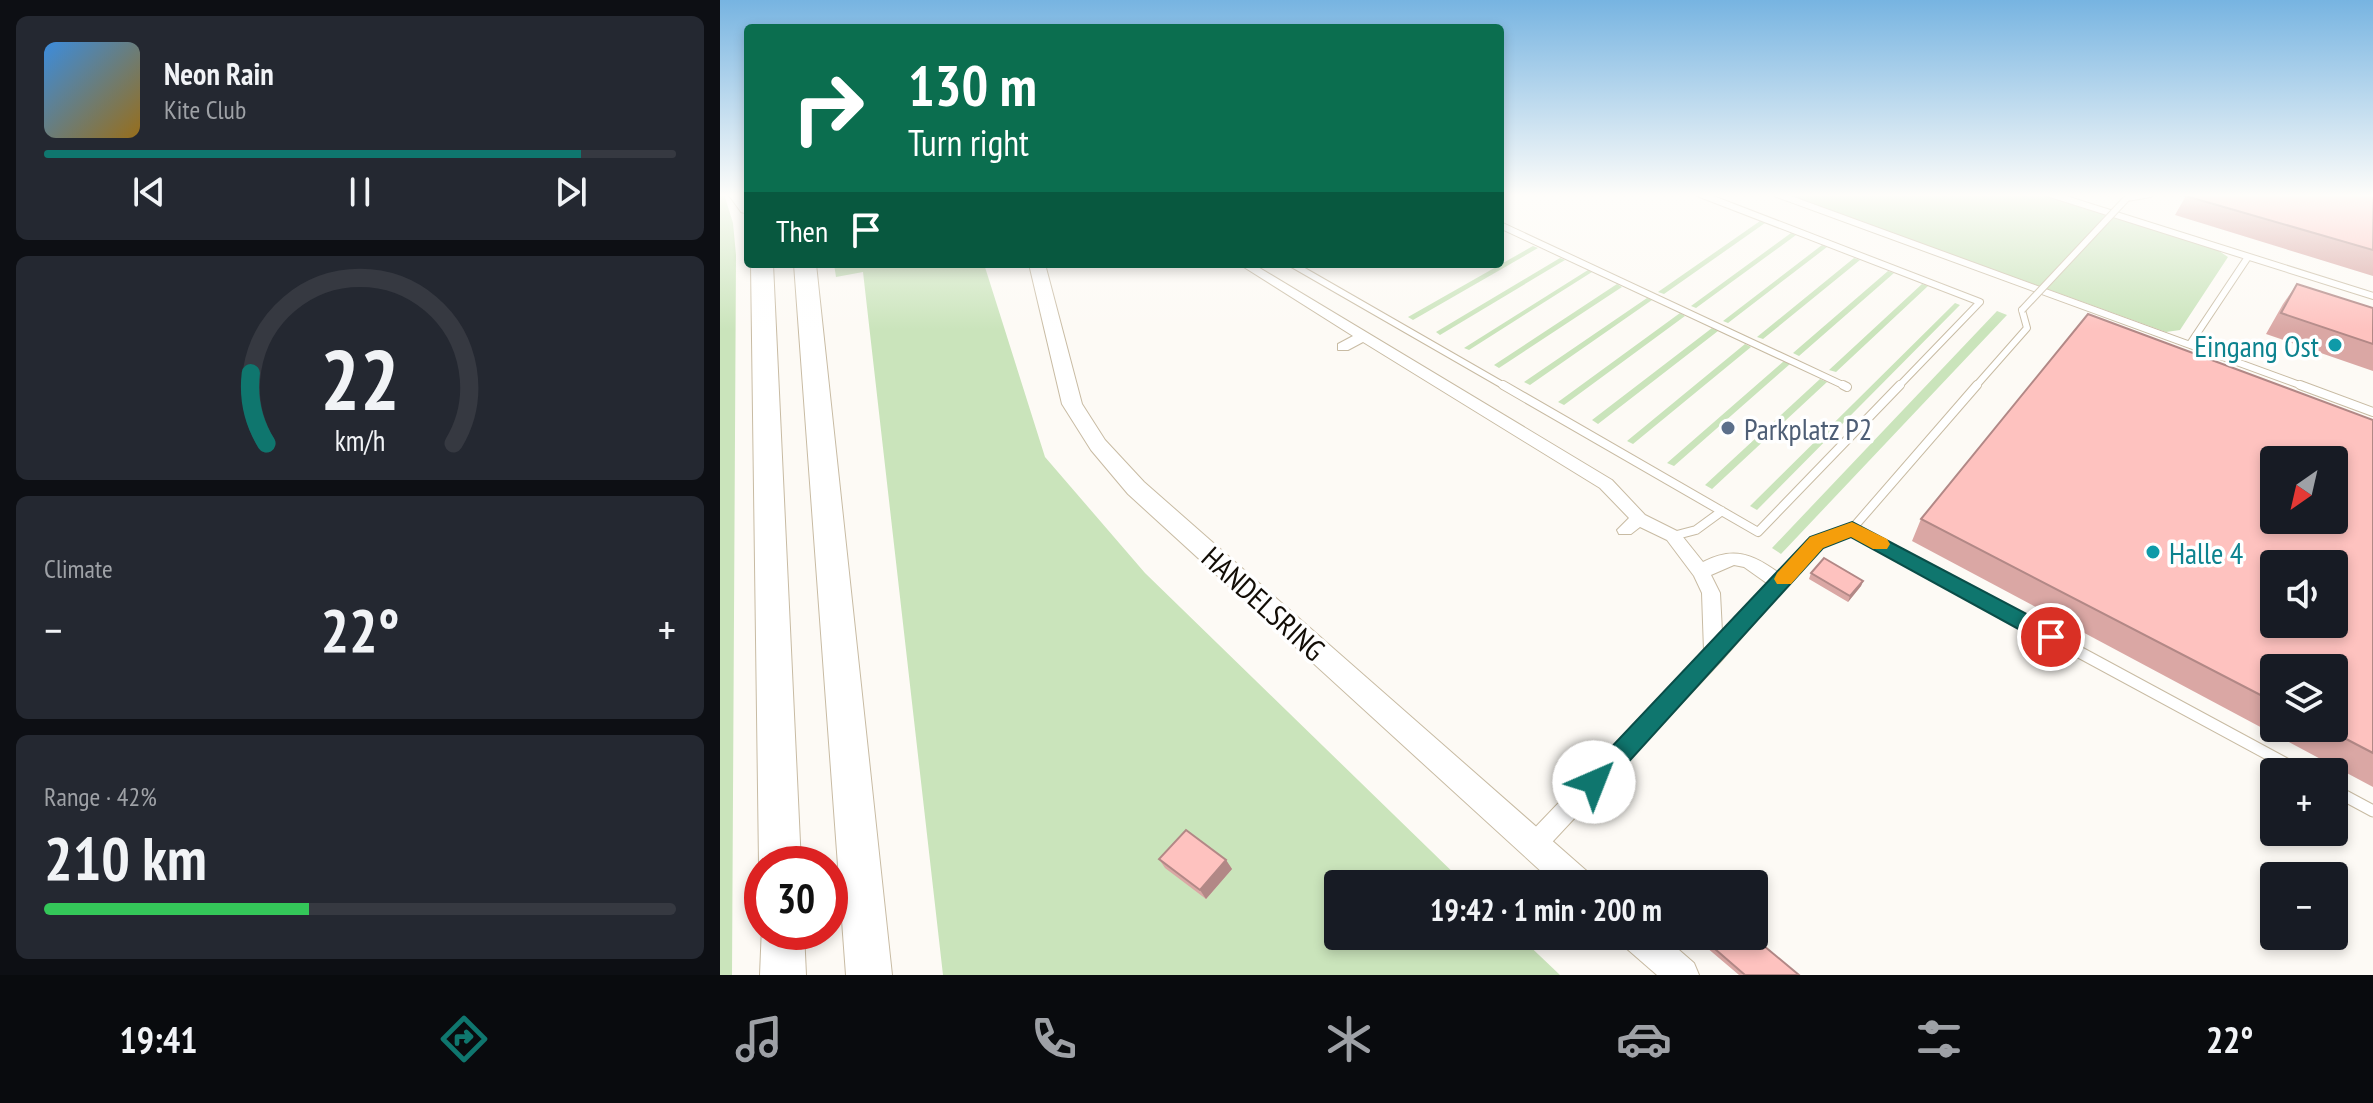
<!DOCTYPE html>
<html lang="en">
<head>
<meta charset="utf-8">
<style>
  :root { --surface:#171b24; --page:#242831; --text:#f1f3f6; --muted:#9ea1a6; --line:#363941; --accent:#0f766e }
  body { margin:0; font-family:"PT Sans Narrow",sans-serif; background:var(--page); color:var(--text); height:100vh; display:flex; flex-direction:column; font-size:30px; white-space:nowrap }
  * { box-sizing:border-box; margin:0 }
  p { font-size:26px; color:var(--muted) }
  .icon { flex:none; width:44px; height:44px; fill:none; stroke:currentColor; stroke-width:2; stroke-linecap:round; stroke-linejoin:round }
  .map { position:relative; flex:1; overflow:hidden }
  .side { display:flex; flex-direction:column; gap:16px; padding:16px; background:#0d0f14; width:720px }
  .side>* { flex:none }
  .banner { position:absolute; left:24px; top:24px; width:760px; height:244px; border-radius:8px; box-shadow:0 4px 12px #0003; background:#0b6e4f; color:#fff; overflow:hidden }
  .needle { width:52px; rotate:214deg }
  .tools { position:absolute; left:1540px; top:446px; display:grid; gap:16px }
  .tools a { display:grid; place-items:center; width:88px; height:88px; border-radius:8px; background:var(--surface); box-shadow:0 4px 12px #0003; font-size:40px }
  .speed { position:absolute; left:24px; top:846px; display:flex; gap:16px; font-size:40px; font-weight:700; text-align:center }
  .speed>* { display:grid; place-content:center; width:104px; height:104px; border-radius:50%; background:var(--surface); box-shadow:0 4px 12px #0003; line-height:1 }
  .speed .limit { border:12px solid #d22; background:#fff; color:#111 }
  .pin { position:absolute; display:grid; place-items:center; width:68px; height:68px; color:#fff; margin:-34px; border:4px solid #fff; border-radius:50%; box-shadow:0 2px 8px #0007 }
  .me { position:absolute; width:88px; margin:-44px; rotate:44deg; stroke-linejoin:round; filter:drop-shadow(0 0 6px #0008) }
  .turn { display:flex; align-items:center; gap:28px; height:168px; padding:0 32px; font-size:36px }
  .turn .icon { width:104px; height:104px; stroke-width:2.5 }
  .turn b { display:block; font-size:56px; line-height:68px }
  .then { display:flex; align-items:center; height:76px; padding:0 32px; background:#0003; gap:16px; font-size:30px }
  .big { font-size:60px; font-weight:700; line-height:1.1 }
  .side .tile { flex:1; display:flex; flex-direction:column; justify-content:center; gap:12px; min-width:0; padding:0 28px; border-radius:12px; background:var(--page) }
  .side .dial { align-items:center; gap:0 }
  .dial svg { height:208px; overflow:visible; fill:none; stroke:var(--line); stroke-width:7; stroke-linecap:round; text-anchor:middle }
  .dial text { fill:var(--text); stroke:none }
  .song { display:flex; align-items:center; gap:24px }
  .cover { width:96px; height:96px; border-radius:12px; background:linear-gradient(135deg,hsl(210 70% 55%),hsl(40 70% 35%)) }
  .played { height:8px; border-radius:4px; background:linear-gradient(90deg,var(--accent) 85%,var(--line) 85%) }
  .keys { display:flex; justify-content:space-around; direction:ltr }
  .heat { display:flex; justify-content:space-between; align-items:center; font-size:44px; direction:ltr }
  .charge { height:12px; border-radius:6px; background:linear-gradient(90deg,#34c759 42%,var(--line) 0) }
  .trip { position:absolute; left:604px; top:870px; width:444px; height:80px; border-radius:8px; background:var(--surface); box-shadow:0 4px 12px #0003; font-weight:700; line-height:80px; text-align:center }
  .menu { display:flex; height:128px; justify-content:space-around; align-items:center; background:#090b0e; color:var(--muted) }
  .menu .icon { width:56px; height:56px }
  .menu .current { color:var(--accent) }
  .menu b { font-size:36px; color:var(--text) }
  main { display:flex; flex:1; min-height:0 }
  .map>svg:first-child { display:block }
  .green { fill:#cae4bb }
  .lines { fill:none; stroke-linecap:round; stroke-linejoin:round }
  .service-far2-casing { stroke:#c8bba3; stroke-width:8 }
  .service-far1-casing { stroke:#c8bba3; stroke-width:10 }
  .service-casing { stroke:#c8bba3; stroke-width:13 }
  .minor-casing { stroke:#c8bba3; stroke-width:2 }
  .secondary-casing { stroke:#c8bba3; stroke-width:2 }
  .motorway-casing { stroke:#c8bba3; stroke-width:2 }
  .service-far2 { stroke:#fff; stroke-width:6 }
  .service-far1 { stroke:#fff; stroke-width:8 }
  .service { stroke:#fff; stroke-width:11 }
  .minor { fill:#fff; fill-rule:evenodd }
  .secondary { fill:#fff; fill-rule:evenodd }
  .motorway { fill:#fff; fill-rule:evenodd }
  .service-bridge-casing { stroke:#c8bba3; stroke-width:8; stroke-linecap:butt }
  .service-bridge { stroke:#fff; stroke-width:6 }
  .wall { fill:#daa7a4; fill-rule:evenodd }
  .shaded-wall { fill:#b28886 }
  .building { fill:#fec2bf; stroke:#b28886; stroke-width:2; fill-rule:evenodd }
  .route { fill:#0f766e; stroke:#0a4d48; stroke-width:2 }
  .slow { fill:#f59e0b }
  .culture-dot { fill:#0f9aa8; stroke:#fff; stroke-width:3 }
  .service-dot { fill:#5c6f8a; stroke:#fff; stroke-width:3 }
  .labels { text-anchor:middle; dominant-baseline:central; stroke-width:7; stroke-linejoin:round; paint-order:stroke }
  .culture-label { font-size:30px; fill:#0d838f; stroke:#fff; text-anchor:end }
  .service-label { font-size:30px; fill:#4e5e75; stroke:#fff; text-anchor:start }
  .street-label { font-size:30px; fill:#120d06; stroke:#fff }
</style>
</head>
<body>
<main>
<section class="side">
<div class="tile">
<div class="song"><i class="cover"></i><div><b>Neon Rain</b><p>Kite Club</p></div></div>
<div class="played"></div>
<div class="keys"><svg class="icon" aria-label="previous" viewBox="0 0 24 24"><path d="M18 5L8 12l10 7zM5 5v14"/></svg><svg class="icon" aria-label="pause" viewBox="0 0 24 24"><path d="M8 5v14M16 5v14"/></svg><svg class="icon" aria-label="next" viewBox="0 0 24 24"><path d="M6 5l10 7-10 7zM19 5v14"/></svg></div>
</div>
<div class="tile dial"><svg viewBox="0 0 100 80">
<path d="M14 69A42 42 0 1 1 86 69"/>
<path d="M14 69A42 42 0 0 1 8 42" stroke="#0f766e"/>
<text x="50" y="56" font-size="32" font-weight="700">22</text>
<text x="50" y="72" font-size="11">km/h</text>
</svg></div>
<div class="tile"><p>Climate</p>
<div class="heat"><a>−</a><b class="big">22°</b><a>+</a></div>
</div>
<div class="tile"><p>Range · 42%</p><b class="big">210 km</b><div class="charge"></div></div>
</section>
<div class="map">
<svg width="1653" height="975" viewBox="0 0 1653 975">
  <rect width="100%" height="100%" fill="#fdfaf5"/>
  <!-- green -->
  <path class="green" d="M0,194H4L13,223L16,255L12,975H0Z
    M1065,194H1323L1496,249L1508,257L1460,330L1446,332Z
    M1040,221L1045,223L944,294L938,292Z
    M1071,233L1076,235L976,308L971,306Z
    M1102,245L1107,247L1008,323L1003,321Z
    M813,246L818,248L693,320L688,317Z
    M840,258L845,260L720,335L716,332Z
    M1134,258L1140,260L1043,339L1037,337Z
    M114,264H264L325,457L425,573L745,884H618V936H799L840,975H223L143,272L116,277Z
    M868,270L872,272L749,350L744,348Z
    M1168,271L1174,273L1079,356L1073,353Z
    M897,284L902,287L779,368L774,365Z
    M1202,284L1208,286L1116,372L1109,370Z
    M927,298L932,300L810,385L804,382Z
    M1235,303L1240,305L1037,510L1030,506Z
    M1277,311L1287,315L1061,554L1052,548Z
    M960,313L965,316L844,405L838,402Z
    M992,328L998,331L878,424L872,420Z
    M1025,344L1031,347L913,444L907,441Z
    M1064,361L1070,364L954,466L947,463Z
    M1100,379L1107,382L992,489L985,485Z"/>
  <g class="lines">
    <!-- service-far2 casing -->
    <g class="service-far2-casing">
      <path id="service-far2" d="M980,194L1260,302L1178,387
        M1057,194L1585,387
        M1330,194L1653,296
        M1407,198L1430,194
        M780,225L1127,387
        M572,264L786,387
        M1470,344L1528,257
        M1255,387L1307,328L1302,310"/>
    </g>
    <!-- service-far1 casing -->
    <g class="service-far1-casing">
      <path id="service-far1" d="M783,385L1038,532L1180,385
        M1123,385L1127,387
        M1580,385L1653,412
        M1132,529L1339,641
        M953,536L976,530L1002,511
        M1071,571L1097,543L1132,529L1257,385"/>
    </g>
    <!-- service casing -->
    <g class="service-casing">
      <path id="service" d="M1335,639L1581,772
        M1614,790L1653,811"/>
    </g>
    <!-- minor casing -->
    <g class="minor-casing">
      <path id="minor" d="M519,264H533L892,480L925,515L959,532L983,562C1013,546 1033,554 1059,573L1071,564L1077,566L1080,571L1001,661L822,853L814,856L806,853L803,845L806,837L984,651L982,593L974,576L947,540L920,527L911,534H899L897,530L909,518L880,488L643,342L628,350H618V344L633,336ZM1014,565L1024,567L1048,584L1002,632L1000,593L991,575Z"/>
    </g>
    <!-- secondary casing -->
    <g class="secondary-casing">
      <path id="secondary" d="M309,264H325L362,404L385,440L424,482L869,873L874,884H835L408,494L371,450L342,404Z
        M901,936H943L974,963L979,975H937L906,948Z"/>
    </g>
    <!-- motorway casing -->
    <g class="motorway-casing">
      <path id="motorway" d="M8,194H28V214L21,212Z
        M31,264H53L81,864H42V872L39,864Z
        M74,264H96L172,975H126Z
        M42,926V932H84L86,975H40Z"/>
    </g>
    <!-- service-far2 -->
    <use href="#service-far2" class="service-far2"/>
    <!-- service-far1 -->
    <use href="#service-far1" class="service-far1"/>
    <!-- service -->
    <use href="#service" class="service"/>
    <!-- minor -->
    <use href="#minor" class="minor"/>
    <!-- secondary -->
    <use href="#secondary" class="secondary"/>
    <!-- motorway -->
    <use href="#motorway" class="motorway"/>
    <!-- service-bridge casing -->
    <g class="service-bridge-casing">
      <path id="service-bridge" d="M1302,310L1407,198"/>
    </g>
    <!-- service-bridge -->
    <use href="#service-bridge" class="service-bridge"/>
  </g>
  <!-- wall -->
  <path class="wall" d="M1467,194H1653V276L1455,215Z
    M1577,284L1653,308V371L1546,334L1563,304Z
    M1653,420V787L1192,541L1201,519ZM1554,668L1614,728H1554Z
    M1091,573L1143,581L1141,586L1128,602L1089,579Z
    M439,859L506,860L512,869L486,899L445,868Z
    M973,936H1032L1079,975H1019Z"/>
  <!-- shaded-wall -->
  <path class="shaded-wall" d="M1143,581L1141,586L1128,602L1130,596Z
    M506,860L512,869L486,899L480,890Z"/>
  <!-- building -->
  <path class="building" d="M1467,194H1653V250L1466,196Z
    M1577,284L1653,308V344L1561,313Z
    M1368,314L1653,420V753L1605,728H1614V668H1554V702L1201,519ZM1554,460H1614V520H1554ZM1554,564H1614V624H1554Z
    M1104,558L1143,581L1130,596L1091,573Z
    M466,830L506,860L480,890L439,859Z
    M980,936H1032L1079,975H1025Z"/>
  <!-- sky -->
  <linearGradient id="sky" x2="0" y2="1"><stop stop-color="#77b4e1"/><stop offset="0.59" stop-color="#fefdfa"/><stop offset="1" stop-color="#fefdfa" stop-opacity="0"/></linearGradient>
  <rect width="1653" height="331" fill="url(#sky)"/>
  <!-- route -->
  <path class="route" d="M1132,522L1339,631L1342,637L1339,643H1324L1131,537L1103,548L883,790L874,793L866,790L862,782L866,774L1090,537Z"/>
  <!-- slow -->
  <path class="slow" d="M1132,522L1167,539L1170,544L1167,549H1153L1131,537L1103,548L1071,584H1057L1054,579L1057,573L1090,537Z"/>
  <!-- markers -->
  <g class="culture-dot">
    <circle cx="1615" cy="345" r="8"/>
    <circle cx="1433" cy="552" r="8"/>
  </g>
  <circle class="service-dot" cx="1008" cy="428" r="8"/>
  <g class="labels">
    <!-- culture labels -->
    <g class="culture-label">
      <text x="1599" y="345">Eingang Ost</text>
      <text x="1449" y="552" text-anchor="start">Halle 4</text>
    </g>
    <!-- service labels -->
    <g class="service-label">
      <text x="1024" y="428">Parkplatz P2</text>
    </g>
    <!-- street labels -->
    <g class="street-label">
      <text transform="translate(544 603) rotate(42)">HANDELSRING</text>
    </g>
  </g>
</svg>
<div class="tools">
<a><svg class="needle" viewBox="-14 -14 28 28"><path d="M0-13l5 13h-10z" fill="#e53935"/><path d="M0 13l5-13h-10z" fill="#9ea1a6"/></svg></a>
<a><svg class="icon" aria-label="sound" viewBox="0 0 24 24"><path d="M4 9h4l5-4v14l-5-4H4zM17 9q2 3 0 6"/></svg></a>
<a><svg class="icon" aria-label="layers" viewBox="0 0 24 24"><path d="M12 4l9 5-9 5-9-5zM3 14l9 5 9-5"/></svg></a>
<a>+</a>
<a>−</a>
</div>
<div class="speed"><div class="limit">30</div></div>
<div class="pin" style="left:1331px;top:637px;background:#d93025"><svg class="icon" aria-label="arrive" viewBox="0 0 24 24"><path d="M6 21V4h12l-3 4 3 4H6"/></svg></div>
<svg class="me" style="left:874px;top:782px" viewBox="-20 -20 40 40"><circle r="19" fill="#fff"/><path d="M0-13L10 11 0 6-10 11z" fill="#0f766e"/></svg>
<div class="trip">19:42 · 1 min · 200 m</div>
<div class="banner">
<div class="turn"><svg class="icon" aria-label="right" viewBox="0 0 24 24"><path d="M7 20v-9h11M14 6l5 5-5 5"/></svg><div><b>130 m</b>Turn right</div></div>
<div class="then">Then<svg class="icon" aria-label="arrive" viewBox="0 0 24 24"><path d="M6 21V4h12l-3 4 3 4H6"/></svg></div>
</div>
</div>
</main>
<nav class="menu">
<b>19:41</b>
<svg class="icon current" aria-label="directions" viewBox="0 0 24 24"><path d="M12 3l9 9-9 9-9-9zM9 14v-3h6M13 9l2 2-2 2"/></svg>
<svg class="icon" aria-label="music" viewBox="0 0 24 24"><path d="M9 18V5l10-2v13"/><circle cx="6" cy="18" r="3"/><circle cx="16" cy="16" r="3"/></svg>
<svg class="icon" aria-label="phone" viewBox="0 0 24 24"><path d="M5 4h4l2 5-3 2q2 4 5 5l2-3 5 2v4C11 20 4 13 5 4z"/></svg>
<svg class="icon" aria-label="climate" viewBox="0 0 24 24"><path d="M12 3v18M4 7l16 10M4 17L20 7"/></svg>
<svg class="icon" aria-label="car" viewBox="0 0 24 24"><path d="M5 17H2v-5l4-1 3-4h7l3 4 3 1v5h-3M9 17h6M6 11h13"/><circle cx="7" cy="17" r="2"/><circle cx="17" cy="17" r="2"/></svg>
<svg class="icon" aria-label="filters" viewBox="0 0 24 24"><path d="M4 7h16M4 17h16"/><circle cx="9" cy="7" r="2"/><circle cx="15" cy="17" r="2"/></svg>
<b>22°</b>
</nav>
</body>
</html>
